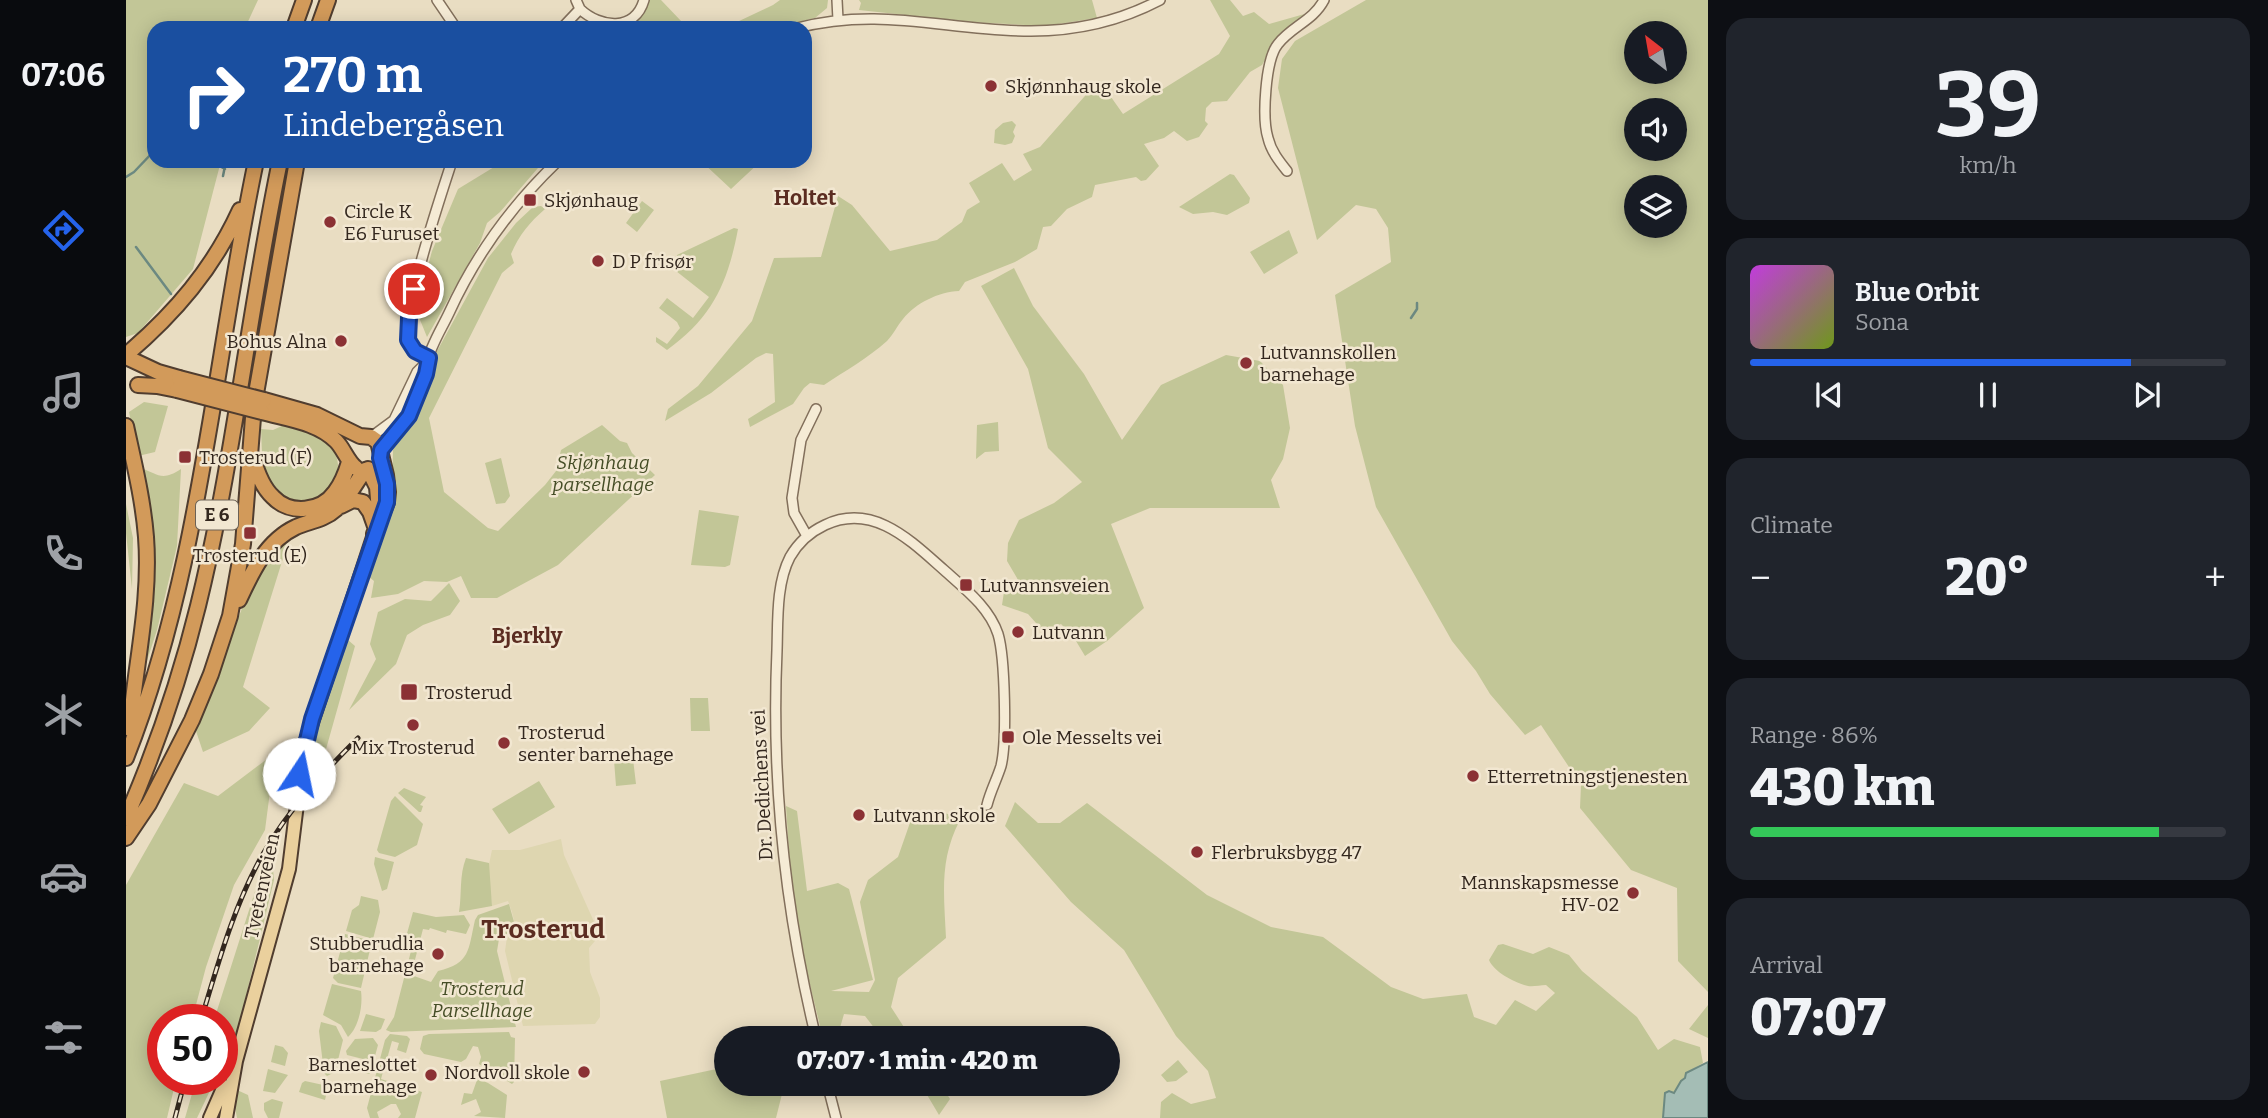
<!DOCTYPE html>
<html lang="en">
<head>
<meta charset="utf-8">
<style>
  :root { --surface:#171b24; --page:#20242c; --text:#f1f3f6; --muted:#9ea1a6; --line:#363941; --accent:#2563eb }
  body { margin:0; font-family:Bitter,serif; background:var(--page); color:var(--text); height:100vh; display:flex; flex-direction:column; font-size:26px; white-space:nowrap }
  * { box-sizing:border-box; margin:0 }
  p { font-size:23px; color:var(--muted) }
  .icon { flex:none; width:38px; height:38px; fill:none; stroke:currentColor; stroke-width:2; stroke-linecap:round; stroke-linejoin:round }
  .map { position:relative; flex:1; overflow:hidden }
  .details { display:flex; flex-direction:column; gap:18px; padding:18px; background:#0d0f14; width:560px }
  .details>* { flex:none }
  .top-card { position:absolute; left:21px; top:21px; width:665px; height:147px; border-radius:21px; box-shadow:0 4px 18px #0003; background:#1a4fa0; color:#fff; overflow:hidden }
  .needle { width:46px; rotate:329deg }
  .fabs { position:absolute; left:1498px; top:21px; display:grid; gap:14px }
  .fabs a { display:grid; place-items:center; width:63px; height:63px; border-radius:50%; background:var(--surface); box-shadow:0 4px 18px #0003; font-size:35px }
  .speed { position:absolute; left:21px; top:1004px; display:flex; gap:14px; font-size:35px; font-weight:700; text-align:center }
  .speed>* { display:grid; place-content:center; width:91px; height:91px; border-radius:50%; background:var(--surface); box-shadow:0 4px 18px #0003; line-height:1 }
  .speed .limit { border:10px solid #d22; background:#fff; color:#111 }
  .pin { position:absolute; display:grid; place-items:center; width:60px; height:60px; color:#fff; margin:-30px; border:4px solid #fff; border-radius:50%; box-shadow:0 2px 7px #0007 }
  .me { position:absolute; width:77px; margin:-38px; rotate:11deg; stroke-linejoin:round; filter:drop-shadow(0 0 5px #0008) }
  .turn { display:flex; align-items:center; gap:24px; height:147px; padding:0 21px; font-size:32px }
  .turn .icon { width:91px; height:91px; stroke-width:2.5 }
  .turn b { display:block; font-size:49px; line-height:60px }
  .big { font-size:52px; font-weight:800; line-height:1.1 }
  .details .card { flex:1; display:flex; flex-direction:column; justify-content:center; gap:10px; min-width:0; padding:0 24px; border-radius:21px; background:var(--page) }
  .details .dial { align-items:center; gap:0 }
  .dial b { font-size:91px; line-height:1 }
  .song { display:flex; align-items:center; gap:21px }
  .cover { width:84px; height:84px; border-radius:10px; background:linear-gradient(135deg,hsl(290 70% 55%),hsl(80 70% 35%)) }
  .played { height:7px; border-radius:4px; background:linear-gradient(90deg,var(--accent) 80%,var(--line) 80%) }
  .keys { display:flex; justify-content:space-around; direction:ltr }
  .heat { display:flex; justify-content:space-between; align-items:center; font-size:38px; direction:ltr }
  .charge { height:10px; border-radius:5px; background:linear-gradient(90deg,#34c759 86%,var(--line) 0) }
  .trip { position:absolute; left:588px; top:1026px; width:406px; height:70px; border-radius:35px; background:var(--surface); box-shadow:0 4px 18px #0003; font-weight:800; line-height:70px; text-align:center }
  main { display:flex; flex:1; min-height:0 }
  .dock { display:flex; flex-direction:column; width:126px; justify-content:space-around; align-items:center; background:#090b0e; color:var(--muted) }
  .dock .icon { width:49px; height:49px }
  .dock .selected { color:var(--accent) }
  .dock b { font-size:32px; color:var(--text) }
  .map>svg:first-child { display:block }
  .farmland { fill:#ded6b0 }
  .green { fill:#c2c697; fill-rule:evenodd }
  .water { fill:#a4bdb5; stroke:#6c8981; stroke-width:2 }
  .lines { fill:none; stroke-linecap:round; stroke-linejoin:round }
  .stream { stroke:#6c8981; stroke-width:2.5 }
  .minor-casing { stroke:#826f5b; stroke-width:12 }
  .major-casing { stroke:#503d2f; stroke-width:16 }
  .highway-casing { stroke:#503d2f; stroke-width:18 }
  .minor { stroke:#f5ebd5; stroke-width:9 }
  .major { stroke:#ead09d; stroke-width:12 }
  .highway { stroke:#d29a5a; stroke-width:14 }
  .rail-casing { stroke:#33271e; stroke-width:5 }
  .rail { stroke:#f2e7d1; stroke-width:2.5; stroke-dasharray:8; stroke-linecap:butt }
  .highway-bridge-casing { stroke:#503d2f; stroke-width:18; stroke-linecap:butt }
  .highway-bridge { stroke:#d29a5a; stroke-width:14 }
  .route-casing { stroke:#184099; stroke-width:18 }
  .route { stroke:#2563eb; stroke-width:12 }
  .poi-dot { fill:#8b3134; stroke:#f2e7d1; stroke-width:2.5 }
  .labels { text-anchor:middle; dominant-baseline:central; stroke-width:5; stroke-linejoin:round; paint-order:stroke }
  .shield { fill:#f2e7d1; stroke:#6c6154; stroke-width:2 }
  .shield-label { font-size:18px; font-weight:bold; fill:#33271e }
  .poi-label { font-size:19px; fill:#33271e; stroke:#f2e7d1; text-anchor:start }
  .park-label { font-size:19px; font-style:italic; fill:#454d26; stroke:#f2e7d1 }
  .street-label { font-size:19px; fill:#33271e; stroke:#f2e7d1 }
  .neighbourhood-label { font-size:21px; font-weight:bold; fill:#5b2c21; stroke:#f2e7d1 }
  .district-label { font-size:26px; font-weight:bold; fill:#5b2c21; stroke:#f2e7d1 }
</style>
</head>
<body>
<main>
<nav class="dock">
<b>07:06</b>
<svg class="icon selected" aria-label="directions" viewBox="0 0 24 24"><path d="M12 3l9 9-9 9-9-9zM9 14v-3h6M13 9l2 2-2 2"/></svg>
<svg class="icon" aria-label="music" viewBox="0 0 24 24"><path d="M9 18V5l10-2v13"/><circle cx="6" cy="18" r="3"/><circle cx="16" cy="16" r="3"/></svg>
<svg class="icon" aria-label="phone" viewBox="0 0 24 24"><path d="M5 4h4l2 5-3 2q2 4 5 5l2-3 5 2v4C11 20 4 13 5 4z"/></svg>
<svg class="icon" aria-label="climate" viewBox="0 0 24 24"><path d="M12 3v18M4 7l16 10M4 17L20 7"/></svg>
<svg class="icon" aria-label="car" viewBox="0 0 24 24"><path d="M5 17H2v-5l4-1 3-4h7l3 4 3 1v5h-3M9 17h6M6 11h13"/><circle cx="7" cy="17" r="2"/><circle cx="17" cy="17" r="2"/></svg>
<svg class="icon" aria-label="filters" viewBox="0 0 24 24"><path d="M4 7h16M4 17h16"/><circle cx="9" cy="7" r="2"/><circle cx="15" cy="17" r="2"/></svg>
</nav>
<div class="map">
<svg width="1582" height="1118" viewBox="0 0 1582 1118">
  <rect width="100%" height="100%" fill="#e9ddc2"/>
  <!-- farmland -->
  <path class="farmland" d="M435,839L438,855L474,935L463,948L464,972L474,998V1017L469,1024L397,1026L379,951L381,937L387,936L390,929L386,912L382,901L366,906L362,869L366,850H394Z"/>
  <!-- green -->
  <path class="green" d="M0,0H132L119,28H28V161H95L67,269L12,333L0,337Z
    M522,0H535L556,22H611L647,5L654,0H702L701,8L689,18L646,28H491C498,15 512,11 522,0Z
    M733,0H966L971,18L919,26L845,22L733,10L735,3Z
    M1084,0H1104L1117,16L1128,12L1143,24L1182,13L1151,38L1136,65L1124,72L1101,101L1086,102L1080,108L1079,121L1082,124L1073,137L1061,141L1048,131L1038,138L1018,144L1033,166L1020,180L1015,181L1010,177L969,185L966,197L941,209L925,226L917,227L911,249L889,262L839,282L833,291C812,292 790,303 777,319C771,326 767,335 761,341C742,358 719,371 698,385L684,383L678,388L667,404L624,427L622,419L649,402L647,354L640,353L630,358L585,393L539,421L542,409L572,386L626,321L648,258L695,257L712,196L726,205L764,251L811,240L836,222L841,210L854,202L843,183L876,163L888,181L906,170L897,154L914,147L973,80L997,114L1093,54L1104,36Z
    M1240,0H1582V992L1552,961L1551,888L1505,870L1454,808L1455,785L1415,725L1399,735L1364,694L1350,671L1326,641L1250,507L1229,426L1209,295L1265,262L1262,228L1250,209L1230,205L1191,240L1152,88L1156,59L1169,41ZM1549,33V72H1510V33ZM1549,110V149H1510V110ZM1549,187V226H1510V187Z
    M886,121L890,125L887,132L889,136L886,143L879,145L868,143L869,130L877,123Z
    M385,161H418L374,212L361,223L354,243L301,337L290,310L306,251L332,189L373,164Z
    M575,161H635L605,189Z
    M1104,174L1108,175L1124,198L1123,203L1101,215L1087,212L1067,214L1053,207Z
    M516,201L528,210L511,232L500,223Z
    M415,206L419,209C404,222 393,235 385,254L388,263L376,273L303,418L318,492L362,528L372,531L419,485L430,471L435,450L476,425L494,441L501,443L506,453L529,475L432,565L371,598H345L335,576L321,582L298,581L272,594L245,598L248,581L243,577L266,495L267,450L291,413L310,353L362,258L390,223L407,207Z
    M608,228L612,229C602,282 587,317 541,350L530,342V337L541,344L554,328L551,322L533,308L541,298L567,318L583,297L550,271L551,255Z
    M1163,230L1172,253L1138,274L1124,252Z
    M888,268L907,306L958,374L996,440L1035,385L1100,355L1134,361L1157,385L1164,428L1157,459L1145,480L1154,508H1024L985,524L1018,608L981,641L959,656L947,636L935,624L918,632L902,614L876,605L878,592L895,585L881,561L882,543L893,520L928,503L956,482L922,448L902,369L855,286Z
    M18,402L42,406L29,452L12,456L3,412Z
    M872,422L873,451L859,452L850,459L851,425Z
    M158,425C171,429 187,433 199,442C236,470 186,528 152,491C148,487 143,483 141,478C135,463 136,445 135,429L147,430Z
    M375,458L384,496L379,503L370,504L359,463Z
    M12,467C33,474 35,482 55,469L51,546L31,630L15,679L23,560Z
    M0,504L7,538L6,589L0,533Z
    M573,510L613,516L604,565L599,567L565,565Z
    M163,539L117,687L144,708L123,731L77,752L69,728L126,583L158,542Z
    M323,583L334,601L324,615L297,625L281,635L270,664L223,710L250,659L244,644L252,612L279,599L305,601Z
    M222,640L229,646L195,767L178,786L188,732Z
    M564,698H582L584,731H565Z
    M149,753L139,830L108,885L80,967L66,1020H37V1080H50L41,1118H0V885L58,783L92,796Z
    M507,759L510,784L490,786L488,760Z
    M413,781L429,807L383,834L366,809Z
    M278,788L300,797L294,805L297,806L295,812H293L272,793Z
    M269,796L297,824L291,845L269,857L253,853L251,850L265,801Z
    M889,802L912,823H934L961,803L1081,895L1145,927L1197,937L1265,987L1297,999L1341,994L1348,1017L1370,1025L1389,1000L1410,1011L1429,993L1420,985C1414,985 1407,987 1402,986C1389,983 1368,972 1363,960L1372,945L1377,944L1407,954L1423,947L1443,955L1456,971L1511,1017L1532,1050L1548,1039L1574,1047L1577,1063L1560,1073L1559,1078L1555,1081L1552,1089L1548,1093H1539L1537,1118H1034L1035,1102L1046,1093L1065,1104L1090,1098L1082,1071L1050,1036L998,950L945,902L879,826Z
    M660,806L671,811L681,891L712,883L723,889L747,980L705,991L743,992L749,980L734,902L742,880L772,857L786,817C804,813 818,809 834,820C813,860 818,894 820,938L772,978L765,1007L785,1038H756L739,1016L718,1014L711,1038H697L667,915Z
    M249,857L268,862L261,889L256,891L248,864Z
    M146,858L148,880L110,1038L96,1066V1020H88L132,882Z
    M340,858L363,863L366,906L333,912C336,893 333,876 340,858Z
    M235,896L252,900L254,912L247,939L220,931L226,910L233,905Z
    M383,904L390,929L381,932V937L373,939L371,951L390,1027L265,1032L260,1030L268,1017L285,951V946L280,937L287,912L310,917L338,915L344,925L340,934L321,930L320,933L304,928L303,930L297,929L285,975L305,982L312,971C345,963 342,950 349,920L352,915Z
    M219,934L246,941L235,988L212,983L207,978Z
    M206,984L235,991C237,1005 233,1027 222,1037L215,1025L197,1015Z
    M1582,1005V1038L1563,1029Z
    M240,1014L259,1019L255,1029L250,1032L234,1031Z
    M195,1022L210,1026L217,1040L209,1072L201,1076L198,1073L193,1031Z
    M383,1032L385,1037L389,1038L388,1082L386,1084L353,1064L355,1057L352,1047L347,1046L340,1059L335,1062L298,1054L294,1049L297,1036L303,1034Z
    M264,1034L281,1036L284,1039L280,1053L271,1050L273,1043L266,1041L261,1059L266,1061L264,1070L258,1068L255,1079L296,1092L289,1118H272L275,1114L270,1104H265L251,1112L253,1118H244L241,1108L259,1040Z
    M247,1038L252,1045L244,1074L235,1072L237,1059L221,1055L220,1051L229,1039Z
    M149,1045L157,1047L162,1053L159,1066L145,1062Z
    M1052,1060L1062,1072L1050,1081L1041,1082L1035,1075Z
    M600,1067V1083H650L656,1094L650,1118H541L534,1081Z
    M142,1069L162,1075L149,1093L137,1091Z
    M343,1075L362,1083L381,1095L379,1118L348,1116L355,1112L350,1099L335,1105L338,1093L346,1094L351,1080L342,1077Z
    M70,1080H89L71,1118H59Z
    M179,1081L202,1086L199,1100L173,1092L176,1083Z
    M794,1083H814L824,1099L813,1115Z
    M111,1090L122,1095L127,1118H111L108,1102Z
    M146,1099L157,1102L153,1118H142L138,1110V1103Z"/>
  <!-- water -->
  <path class="water" d="M1582,1062V1118H1537L1539,1093L1543,1091L1548,1093L1555,1081L1559,1078L1560,1073Z"/>
  <g class="lines">
    <!-- stream -->
    <path class="stream" d="M84,161L99,169
      M97,176L100,161
      M0,177L8,172L28,151
      M10,247L45,294
      M1285,318L1291,309V303"/>
    <!-- minor casing -->
    <g class="minor-casing">
      <path id="minor" d="M311,0L330,28
        M711,0L712,20
        M454,9C474,28 509,32 518,0
        M436,28L454,9L450,0
        M671,28C756,6 821,31 905,31C950,31 994,21 1034,0
        M1161,171C1153,161 1145,151 1142,138C1136,119 1139,60 1152,44C1166,26 1187,21 1198,0
        M303,358C294,354 286,351 283,341C274,316 316,192 326,161
        M245,437L268,420L291,372L301,362
        M255,451C282,426 292,396 301,362C305,345 316,328 323,313C349,256 387,204 432,161
        M681,536L668,513L666,498L675,440L690,409
        M690,1038C659,910 645,782 651,650C652,621 650,584 664,557C672,543 684,532 699,525C747,502 785,541 818,570C839,589 863,607 872,634C879,657 881,742 875,766C871,779 864,792 861,805
        M701,1083L710,1118"/>
    </g>
    <!-- major casing -->
    <g class="major-casing">
      <path id="major" d="M84,1118L98,1086
        M100,1118L110,1061L163,869L178,747L248,534"/>
    </g>
    <!-- highway casing -->
    <g class="highway-casing">
      <path id="highway" d="M168,28L178,0
        M192,28L202,0
        M0,355C49,313 87,269 114,210
        M0,357L32,372L53,378
        M12,385L31,386L51,390
        M138,400L191,415L234,436L245,437L252,442L260,475L262,492L261,502L248,534
        M136,412C161,419 191,422 210,441C218,449 221,461 230,468
        M0,426C8,463 17,499 20,537C25,602 9,665 4,729
        M127,458C131,472 136,487 147,497C164,515 195,512 209,492C216,483 220,472 223,462
        M242,469L251,487L253,511
        M215,506L227,500L237,502L244,512L250,529
        M113,600C126,572 140,541 170,527C184,521 198,520 210,509C222,499 230,482 239,470
        M0,758C75,568 88,360 130,161
        M0,818C30,749 54,679 72,606C108,460 123,309 154,161
        M0,838L23,804L66,720L85,674L104,616L117,544L128,405L171,161"/>
    </g>
    <!-- minor -->
    <use href="#minor" class="minor"/>
    <!-- major -->
    <use href="#major" class="major"/>
    <!-- highway -->
    <use href="#highway" class="highway"/>
    <!-- rail casing -->
    <g class="rail-casing">
      <path id="rail" d="M75,1020C92,964 108,905 137,854C162,810 196,774 232,738
        M49,1118L59,1080"/>
    </g>
    <!-- rail -->
    <use href="#rail" class="rail"/>
    <!-- highway-bridge casing -->
    <g class="highway-bridge-casing">
      <path id="highway-bridge" d="M53,378L138,400
        M51,390L136,412"/>
    </g>
    <!-- highway-bridge -->
    <use href="#highway-bridge" class="highway-bridge"/>
  </g>
  <g class="lines">
    <!-- route casing -->
    <g class="route-casing">
      <path id="route" d="M173,774L186,719L261,502V484L254,458L255,450L283,416L300,374L303,358L289,351L282,340L283,318L288,289"/>
    </g>
    <!-- route -->
    <use href="#route" class="route"/>
  </g>
  <!-- markers -->
  <g class="poi-dot">
    <circle cx="865" cy="86" r="7"/>
    <rect x="397" y="193" width="14" height="14" rx="3.5"/>
    <circle cx="204" cy="222" r="7"/>
    <circle cx="472" cy="261" r="7"/>
    <circle cx="215" cy="341" r="7"/>
    <circle cx="1120" cy="363" r="7"/>
    <rect x="52" y="450" width="14" height="14" rx="3.5"/>
    <rect x="117" y="526" width="14" height="14" rx="3.5"/>
    <rect x="833" y="578" width="14" height="14" rx="3.5"/>
    <circle cx="892" cy="632" r="7"/>
    <rect x="274" y="683" width="18" height="18" rx="3.5"/>
    <circle cx="287" cy="725" r="7"/>
    <rect x="875" y="730" width="14" height="14" rx="3.5"/>
    <circle cx="378" cy="743" r="7"/>
    <circle cx="1347" cy="776" r="7"/>
    <circle cx="733" cy="815" r="7"/>
    <circle cx="1071" cy="852" r="7"/>
    <circle cx="1507" cy="893" r="7"/>
    <circle cx="312" cy="954" r="7"/>
    <circle cx="458" cy="1072" r="7"/>
    <circle cx="305" cy="1075" r="7"/>
  </g>
  <g class="labels">
    <!-- shield labels -->
    <rect class="shield" x="70" y="500.5" width="42" height="29" rx="5"/>
    <g class="shield-label">
      <text x="91" y="515">E 6</text>
    </g>
    <!-- poi labels -->
    <g class="poi-label">
      <text x="879" y="86">Skjønnhaug skole</text>
      <text x="418" y="200">Skjønhaug</text>
      <text x="218" y="211">Circle K<tspan x="218" dy="22">E6 Furuset</tspan></text>
      <text x="486" y="261">D P frisør</text>
      <text x="201" y="341" text-anchor="end">Bohus Alna</text>
      <text x="1134" y="352">Lutvannskollen<tspan x="1134" dy="22">barnehage</tspan></text>
      <text x="73" y="457">Trosterud (F)</text>
      <text x="124" y="555" text-anchor="middle">Trosterud (E)</text>
      <text x="854" y="585">Lutvannsveien</text>
      <text x="906" y="632">Lutvann</text>
      <text x="299" y="692">Trosterud</text>
      <text x="392" y="732">Trosterud<tspan x="392" dy="22">senter barnehage</tspan></text>
      <text x="896" y="737">Ole Messelts vei</text>
      <text x="287" y="747" text-anchor="middle">Mix Trosterud</text>
      <text x="1361" y="776">Etterretningstjenesten</text>
      <text x="747" y="815">Lutvann skole</text>
      <text x="1085" y="852">Flerbruksbygg 47</text>
      <text x="1493" y="882" text-anchor="end">Mannskapsmesse<tspan x="1493" dy="22">HV-02</tspan></text>
      <text x="298" y="943" text-anchor="end">Stubberudlia<tspan x="298" dy="22">barnehage</tspan></text>
      <text x="291" y="1064" text-anchor="end">Barneslottet<tspan x="291" dy="22">barnehage</tspan></text>
      <text x="444" y="1072" text-anchor="end">Nordvoll skole</text>
    </g>
    <!-- park labels -->
    <g class="park-label">
      <text x="477" y="462">Skjønhaug<tspan x="477" dy="22">parsellhage</tspan></text>
      <text x="356" y="988">Trosterud<tspan x="356" dy="22">Parsellhage</tspan></text>
    </g>
    <!-- street labels -->
    <g class="street-label">
      <text transform="translate(636 785) rotate(-93)">Dr. Dedichens vei</text>
      <text transform="translate(136 886) rotate(-78)">Tvetenveien</text>
    </g>
    <!-- neighbourhood labels -->
    <g class="neighbourhood-label">
      <text x="679" y="198">Holtet</text>
      <text x="401" y="636">Bjerkly</text>
    </g>
    <!-- district labels -->
    <g class="district-label">
      <text x="417" y="929">Trosterud</text>
    </g>
  </g>
</svg>
<div class="fabs">
<a><svg class="needle" viewBox="-14 -14 28 28"><path d="M0-13l5 13h-10z" fill="#e53935"/><path d="M0 13l5-13h-10z" fill="#9ea1a6"/></svg></a>
<a><svg class="icon" aria-label="sound" viewBox="0 0 24 24"><path d="M4 9h4l5-4v14l-5-4H4zM17 9q2 3 0 6"/></svg></a>
<a><svg class="icon" aria-label="layers" viewBox="0 0 24 24"><path d="M12 4l9 5-9 5-9-5zM3 14l9 5 9-5"/></svg></a>
</div>
<div class="speed"><div class="limit">50</div></div>
<div class="pin" style="left:288px;top:289px;background:#d93025"><svg class="icon" aria-label="arrive" viewBox="0 0 24 24"><path d="M6 21V4h12l-3 4 3 4H6"/></svg></div>
<svg class="me" style="left:173px;top:774px" viewBox="-20 -20 40 40"><circle r="19" fill="#fff"/><path d="M0-13L10 11 0 6-10 11z" fill="#2563eb"/></svg>
<div class="trip">07:07 · 1 min · 420 m</div>
<div class="top-card">
<div class="turn"><svg class="icon" aria-label="right" viewBox="0 0 24 24"><path d="M7 20v-9h11M14 6l5 5-5 5"/></svg><div><b>270 m</b>Lindebergåsen</div></div>
</div>
</div>
<section class="details">
<div class="card dial"><b>39</b><p>km/h</p></div>
<div class="card">
<div class="song"><i class="cover"></i><div><b>Blue Orbit</b><p>Sona</p></div></div>
<div class="played"></div>
<div class="keys"><svg class="icon" aria-label="previous" viewBox="0 0 24 24"><path d="M18 5L8 12l10 7zM5 5v14"/></svg><svg class="icon" aria-label="pause" viewBox="0 0 24 24"><path d="M8 5v14M16 5v14"/></svg><svg class="icon" aria-label="next" viewBox="0 0 24 24"><path d="M6 5l10 7-10 7zM19 5v14"/></svg></div>
</div>
<div class="card"><p>Climate</p>
<div class="heat"><a>−</a><b class="big">20°</b><a>+</a></div>
</div>
<div class="card"><p>Range · 86%</p><b class="big">430 km</b><div class="charge"></div></div>
<div class="card"><p>Arrival</p><b class="big">07:07</b></div>
</section>
</main>
</body>
</html>
